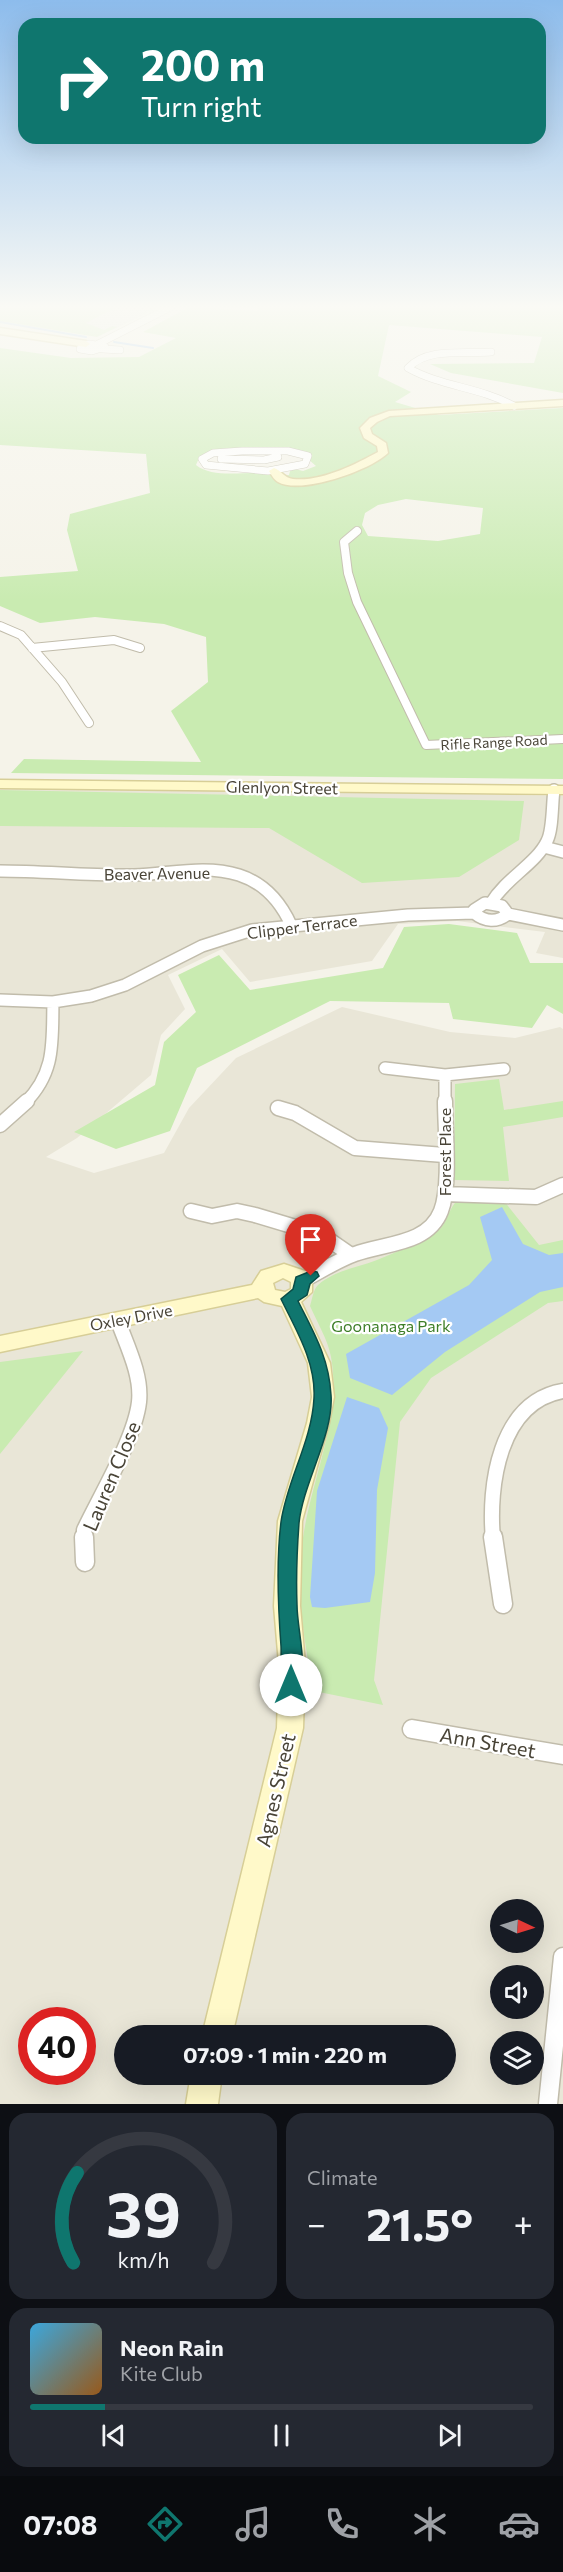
<!DOCTYPE html>
<html lang="en">
<head>
<meta charset="utf-8">
<style>
  :root { --surface:#171b24; --page:#242831; --text:#f1f3f6; --muted:#9ea1a6; --line:#363941; --accent:#0f766e }
  body { margin:0; font-family:Commissioner,sans-serif; background:var(--page); color:var(--text); height:100vh; display:flex; flex-direction:column; font-size:22px; white-space:nowrap }
  * { box-sizing:border-box; margin:0 }
  p { font-size:20px; color:var(--muted) }
  .icon { flex:none; width:33px; height:33px; fill:none; stroke:currentColor; stroke-width:2; stroke-linecap:round; stroke-linejoin:round }
  .map { position:relative; height:2104px; overflow:hidden }
  .side { display:flex; flex-direction:column; gap:9px; padding:9px; background:#0d0f14; flex:1 }
  .side>* { flex:none }
  .hud { position:absolute; left:18px; top:18px; width:528px; height:126px; border-radius:18px; box-shadow:0 6px 24px #0002; background:#0f766e; color:#fff; overflow:hidden }
  .needle { width:39px; rotate:94deg }
  .controls { position:absolute; left:490px; top:1899px; display:grid; gap:12px }
  .controls a { display:grid; place-items:center; width:54px; height:54px; border-radius:50%; background:var(--surface); box-shadow:0 6px 24px #0002; font-size:30px }
  .speed { position:absolute; left:18px; top:2007px; display:flex; gap:12px; font-size:30px; font-weight:700; text-align:center }
  .speed>* { display:grid; place-content:center; width:78px; height:78px; border-radius:50%; background:var(--surface); box-shadow:0 6px 24px #0002; line-height:1 }
  .speed .limit { border:9px solid #d22; background:#fff; color:#111 }
  .pin { position:absolute; display:grid; place-items:center; width:51px; height:51px; color:#fff; margin:-62px -26px; border-radius:50% 50% 50% 0; rotate:-45deg; box-shadow:0 0 6px #0007 }
  .pin .icon { rotate:45deg }
  .me { position:absolute; width:66px; margin:-33px; rotate:0deg; stroke-linejoin:round; filter:drop-shadow(0 0 4px #0008) }
  .turn { display:flex; align-items:center; gap:21px; height:126px; padding:0 24px; font-size:27px }
  .turn .icon { width:78px; height:78px; stroke-width:2.5 }
  .turn b { display:block; font-size:42px; line-height:51px }
  .big { font-size:45px; font-weight:700; line-height:1.1 }
  .side .widget { flex:1; display:flex; flex-direction:column; justify-content:center; gap:9px; min-width:0; padding:0 21px; border-radius:18px; background:var(--page) }
  .side .dial { align-items:center; gap:0 }
  .dial svg { height:156px; overflow:visible; fill:none; stroke:var(--line); stroke-width:7; stroke-linecap:round; text-anchor:middle }
  .dial text { fill:var(--text); stroke:none }
  .song { display:flex; align-items:center; gap:18px }
  .cover { width:72px; height:72px; border-radius:9px; background:linear-gradient(135deg,hsl(200 70% 55%),hsl(30 70% 35%)) }
  .played { height:6px; border-radius:3px; background:linear-gradient(90deg,var(--accent) 15%,var(--line) 15%) }
  .keys { display:flex; justify-content:space-around; direction:ltr }
  .heat { display:flex; justify-content:space-between; align-items:center; font-size:33px; direction:ltr }
  .side .tiles { flex:1; display:grid; gap:9px; grid-template-columns:1fr 1fr }
  .widget:last-child { grid-column:span 2 }
  .trip { position:absolute; left:114px; top:2025px; width:342px; height:60px; border-radius:30px; background:var(--surface); box-shadow:0 6px 24px #0002; font-weight:700; line-height:60px; text-align:center }
  .dock { display:flex; height:96px; justify-content:space-around; align-items:center; background:#090b0e; color:var(--muted) }
  .dock .icon { width:42px; height:42px }
  .dock .active { color:var(--accent) }
  .dock b { font-size:27px; color:var(--text) }
  .map>svg:first-child { display:block }
  .residential { fill:#e9e6d7; fill-rule:evenodd }
  .green { fill:#c9ebb1; fill-rule:evenodd }
  .parking { fill:#e6e5e1 }
  .water { fill:#a4c9f3 }
  .lines { fill:none; stroke-linecap:round; stroke-linejoin:round }
  .stream { stroke:#a4c9f3; stroke-width:2 }
  .street-far4-casing { stroke:#c1bcab; stroke-width:8 }
  .street-far3-casing { stroke:#c1bcab; stroke-width:10 }
  .street-far2-casing { stroke:#c1bcab; stroke-width:14 }
  .street-far1-casing { stroke:#c1bcab; stroke-width:17 }
  .street-casing { stroke:#c1bcab; stroke-width:21 }
  .secondary-casing { stroke:#d7ce97; stroke-width:3 }
  .street-far4 { stroke:#fff; stroke-width:7 }
  .street-far3 { stroke:#fff; stroke-width:8 }
  .street-far2 { stroke:#fff; stroke-width:11 }
  .street-far1 { stroke:#fff; stroke-width:14 }
  .street { stroke:#fff; stroke-width:18 }
  .secondary { fill:#fff9c9; fill-rule:evenodd }
  .route { fill:#0f766e; stroke:#0a4d48; stroke-width:1.5 }
  .labels { text-anchor:middle; dominant-baseline:central; stroke-width:4.5; stroke-linejoin:round; paint-order:stroke }
  .far-street-label { font-size:14px; fill:#494437; stroke:#fff }
  .street-label { font-size:16px; fill:#494437; stroke:#fff }
  .park-label { font-size:16px; fill:#3d7e27; stroke:#fff }
  .near-street-label { font-size:20px; fill:#494437; stroke:#fff }
</style>
</head>
<body>
<div class="map">
<svg width="563" height="2104" viewBox="0 0 563 2104">
  <rect width="100%" height="100%" fill="#f5f3e9"/>
  <!-- residential -->
  <path class="residential" d="M0,785L563,796V958L536,953L545,932L457,921L398,924L372,961L250,982L222,949L168,975L185,1009L161,1035L151,1075L77,1138L46,1157L94,1173L164,1153L189,1108L236,1058L342,1007L450,1032L515,1038L560,1027L563,1029V2104H0ZM501,1910H534V1942H501ZM501,1976H534V2008H501ZM32,2020H82V2072H32ZM124,2036H446V2074H124ZM501,2042H534V2074H501Z"/>
  <!-- green -->
  <path class="green" d="M0,307H159L97,337L0,321Z
    M189,307L259,311L256,307H563V393L451,373L430,364L534,363L542,337L389,325L378,376L411,392L395,402L439,415L563,408V779L11,773L24,759L201,762L171,711L208,682L206,637L164,624L95,617L40,623L0,606V577L78,571L67,530L70,514L150,493L146,454L0,445V348L71,358L139,357L176,338L143,332ZM236,450L300,452L316,466L303,471L295,469L290,471L289,475C278,476 271,473 261,473C241,472 212,478 196,465L199,458ZM406,499L483,508L480,534L438,541L368,536L362,525L365,513L378,505Z
    M0,790L524,801L519,840L459,877L362,883L269,828L0,826Z
    M449,924L517,933L530,963H563V1014L547,1005L532,1028L453,1019L449,1003L330,1001L197,1068L170,1131L116,1149L74,1132L155,1085L164,1042L196,1012L178,975L219,955L250,990L383,968L404,927Z
    M499,1079L504,1110L563,1101V1117L503,1127L509,1181L454,1180L455,1084Z
    M459,1199L504,1201L539,1245L563,1240V1301L548,1303L431,1378L400,1422L374,1680L383,1705L314,1691C305,1648 297,1599 301,1555C306,1489 343,1422 331,1357C328,1340 317,1322 310,1306C312,1300 313,1290 318,1285C335,1270 357,1268 377,1260C397,1252 417,1243 436,1232C448,1225 448,1207 459,1199Z
    M83,1351L0,1454V1362Z"/>
  <!-- parking -->
  <path class="parking" d="M117,307H153L158,308L149,309L152,310L118,327L112,326L104,330L86,323Z"/>
  <!-- water -->
  <path class="water" d="M502,1207L523,1244L549,1255L563,1253V1287L540,1292L445,1352L392,1395L350,1378L346,1354L469,1285L492,1260L480,1217Z
    M347,1397L379,1408L388,1428L377,1490L375,1573L370,1602L325,1608L312,1607L310,1597L317,1491Z"/>
  <g class="lines">
    <!-- stream -->
    <path class="stream" d="M0,322L86,337
      M114,342L153,348"/>
    <!-- street-far4 casing -->
    <g class="street-far4-casing">
      <path id="street-far4" d="M90,344L105,347L92,351L80,349L82,345Z
        M98,344L171,307
        M103,349L120,350
        M491,352C465,354 427,347 408,368C442,387 480,387 514,406
        M242,451H288L308,456L305,464L268,471L206,465L202,459L213,453Z
        M221,459L264,460L278,457"/>
    </g>
    <!-- street-far3 casing -->
    <g class="street-far3-casing">
      <path id="street-far3" d="M357,531L344,542L348,573L357,602L426,745L563,739
        M0,626L21,635L62,682L89,723
        M32,648L114,640L140,648"/>
    </g>
    <!-- street-far2 casing -->
    <g class="street-far2-casing">
      <path id="street-far2" d="M544,847L563,852
        M0,871C45,871 89,876 134,875C169,874 205,864 239,875C264,883 281,903 291,925
        M485,903L502,906L508,914C497,923 485,922 474,913V910Z
        M491,903C506,878 536,864 547,841C553,830 552,803 554,790
        M508,914L563,925
        M0,1000L53,1002L91,996L125,985L202,946L252,930L408,915L474,913
        M385,1068L445,1075L504,1069
        M445,1075V1103
        M25,1103C56,1072 52,1042 53,1002"/>
    </g>
    <!-- street-far1 casing -->
    <g class="street-far1-casing">
      <path id="street-far1" d="M278,1108L295,1113L355,1148L444,1155
        M0,1125L27,1101
        M445,1194L536,1197L563,1185
        M191,1211L212,1216L237,1211L255,1215L322,1235L351,1255
        M302,1281C319,1272 336,1261 355,1254C384,1243 428,1245 441,1211C451,1185 445,1130 445,1101
        M84,1539V1530C100,1496 135,1438 139,1402C142,1375 127,1346 118,1321
        M493,1539C488,1486 499,1402 563,1391"/>
    </g>
    <!-- street casing -->
    <g class="street-casing">
      <path id="street" d="M84,1537L85,1562
        M493,1537L503,1604
        M412,1729L563,1755
        M548,2104L563,1957"/>
    </g>
    <!-- secondary casing -->
    <g class="secondary-casing">
      <path id="secondary" d="M0,328L86,341L90,344L86,347L0,334Z
        M563,400V406L390,416L377,422L370,428L372,434L386,443L388,453C371,470 301,495 278,482C274,480 271,474 269,471L274,468C282,471 284,478 293,479C321,482 354,465 378,452L377,446L364,438L360,428L370,418L389,411Z
        M0,780L563,786V794L0,788Z
        M284,1264L305,1271L312,1281V1292L301,1302L330,1363L334,1397L329,1423L302,1521L300,1606L305,1664L303,1728L232,2036H202L277,1728L279,1664L274,1606L278,1521L307,1423L312,1397L308,1363L282,1306L264,1302L258,1298L0,1352V1336L252,1285L261,1271ZM283,1278L291,1282V1289L285,1292L275,1290L273,1283Z
        M191,2074H222L218,2104H186Z"/>
    </g>
    <!-- street-far4 -->
    <use href="#street-far4" class="street-far4"/>
    <!-- street-far3 -->
    <use href="#street-far3" class="street-far3"/>
    <!-- street-far2 -->
    <use href="#street-far2" class="street-far2"/>
    <!-- street-far1 -->
    <use href="#street-far1" class="street-far1"/>
    <!-- street -->
    <use href="#street" class="street"/>
    <!-- secondary -->
    <use href="#secondary" class="secondary"/>
  </g>
  <!-- sky -->
  <linearGradient id="sky" x2="0" y2="1"><stop stop-color="#8dbcec"/><stop offset="0.51" stop-color="#fafaf5"/><stop offset="1" stop-color="#fafaf5" stop-opacity="0"/></linearGradient>
  <rect width="563" height="602" fill="url(#sky)"/>
  <!-- route -->
  <path class="route" d="M311,1271L317,1272L319,1276L310,1284L307,1295L298,1301C314,1333 329,1358 331,1395C334,1434 303,1483 299,1523C297,1550 296,1579 297,1605C297,1629 309,1670 298,1691L291,1694L284,1691C278,1679 282,1660 281,1646C278,1606 276,1562 281,1522C287,1480 312,1441 314,1398C316,1362 296,1330 281,1299L293,1289L296,1277Z"/>
  <g class="labels">
    <!-- far-street labels -->
    <g class="far-street-label">
      <text transform="translate(494 742) rotate(-3)">Rifle Range Road</text>
    </g>
    <!-- street labels -->
    <g class="street-label">
      <text transform="translate(282 787) rotate(1)">Glenlyon Street</text>
      <text transform="translate(157 873) rotate(-1)">Beaver Avenue</text>
      <text transform="translate(302 926) rotate(-7)">Clipper Terrace</text>
      <text transform="translate(444 1152) rotate(-90)">Forest Place</text>
      <text transform="translate(131 1317) rotate(-11)">Oxley Drive</text>
    </g>
    <!-- park labels -->
    <g class="park-label">
      <text x="391" y="1325">Goonanaga Park</text>
    </g>
    <!-- near-street labels -->
    <g class="near-street-label">
      <text transform="translate(111 1476) rotate(-67)">Lauren Close</text>
      <text transform="translate(488 1742) rotate(10)">Ann Street</text>
      <text transform="translate(275 1790) rotate(-77)">Agnes Street</text>
    </g>
  </g>
</svg>
<div class="controls">
<a><svg class="needle" viewBox="-14 -14 28 28"><path d="M0-13l5 13h-10z" fill="#e53935"/><path d="M0 13l5-13h-10z" fill="#9ea1a6"/></svg></a>
<a><svg class="icon" aria-label="sound" viewBox="0 0 24 24"><path d="M4 9h4l5-4v14l-5-4H4zM17 9q2 3 0 6"/></svg></a>
<a><svg class="icon" aria-label="layers" viewBox="0 0 24 24"><path d="M12 4l9 5-9 5-9-5zM3 14l9 5 9-5"/></svg></a>
</div>
<div class="speed"><div class="limit">40</div></div>
<div class="pin" style="left:311px;top:1276px;background:#d93025"><svg class="icon" aria-label="arrive" viewBox="0 0 24 24"><path d="M6 21V4h12l-3 4 3 4H6"/></svg></div>
<svg class="me" style="left:291px;top:1685px" viewBox="-20 -20 40 40"><circle r="19" fill="#fff"/><path d="M0-13L10 11 0 6-10 11z" fill="#0f766e"/></svg>
<div class="trip">07:09 · 1 min · 220 m</div>
<div class="hud">
<div class="turn"><svg class="icon" aria-label="right" viewBox="0 0 24 24"><path d="M7 20v-9h11M14 6l5 5-5 5"/></svg><div><b>200 m</b>Turn right</div></div>
</div>
</div>
<section class="side">
<div class="tiles">
<div class="widget dial"><svg viewBox="0 0 100 80">
<path d="M14 69A42 42 0 1 1 86 69"/>
<path d="M14 69A42 42 0 0 1 16 23" stroke="#0f766e"/>
<text x="50" y="56" font-size="32" font-weight="700">39</text>
<text x="50" y="72" font-size="11">km/h</text>
</svg></div>
<div class="widget"><p>Climate</p>
<div class="heat"><a>−</a><b class="big">21.5°</b><a>+</a></div>
</div>
<div class="widget">
<div class="song"><i class="cover"></i><div><b>Neon Rain</b><p>Kite Club</p></div></div>
<div class="played"></div>
<div class="keys"><svg class="icon" aria-label="previous" viewBox="0 0 24 24"><path d="M18 5L8 12l10 7zM5 5v14"/></svg><svg class="icon" aria-label="pause" viewBox="0 0 24 24"><path d="M8 5v14M16 5v14"/></svg><svg class="icon" aria-label="next" viewBox="0 0 24 24"><path d="M6 5l10 7-10 7zM19 5v14"/></svg></div>
</div>
</div>
</section>
<nav class="dock">
<b>07:08</b>
<svg class="icon active" aria-label="directions" viewBox="0 0 24 24"><path d="M12 3l9 9-9 9-9-9zM9 14v-3h6M13 9l2 2-2 2"/></svg>
<svg class="icon" aria-label="music" viewBox="0 0 24 24"><path d="M9 18V5l10-2v13"/><circle cx="6" cy="18" r="3"/><circle cx="16" cy="16" r="3"/></svg>
<svg class="icon" aria-label="phone" viewBox="0 0 24 24"><path d="M5 4h4l2 5-3 2q2 4 5 5l2-3 5 2v4C11 20 4 13 5 4z"/></svg>
<svg class="icon" aria-label="climate" viewBox="0 0 24 24"><path d="M12 3v18M4 7l16 10M4 17L20 7"/></svg>
<svg class="icon" aria-label="car" viewBox="0 0 24 24"><path d="M5 17H2v-5l4-1 3-4h7l3 4 3 1v5h-3M9 17h6M6 11h13"/><circle cx="7" cy="17" r="2"/><circle cx="17" cy="17" r="2"/></svg>
</nav>
</body>
</html>
